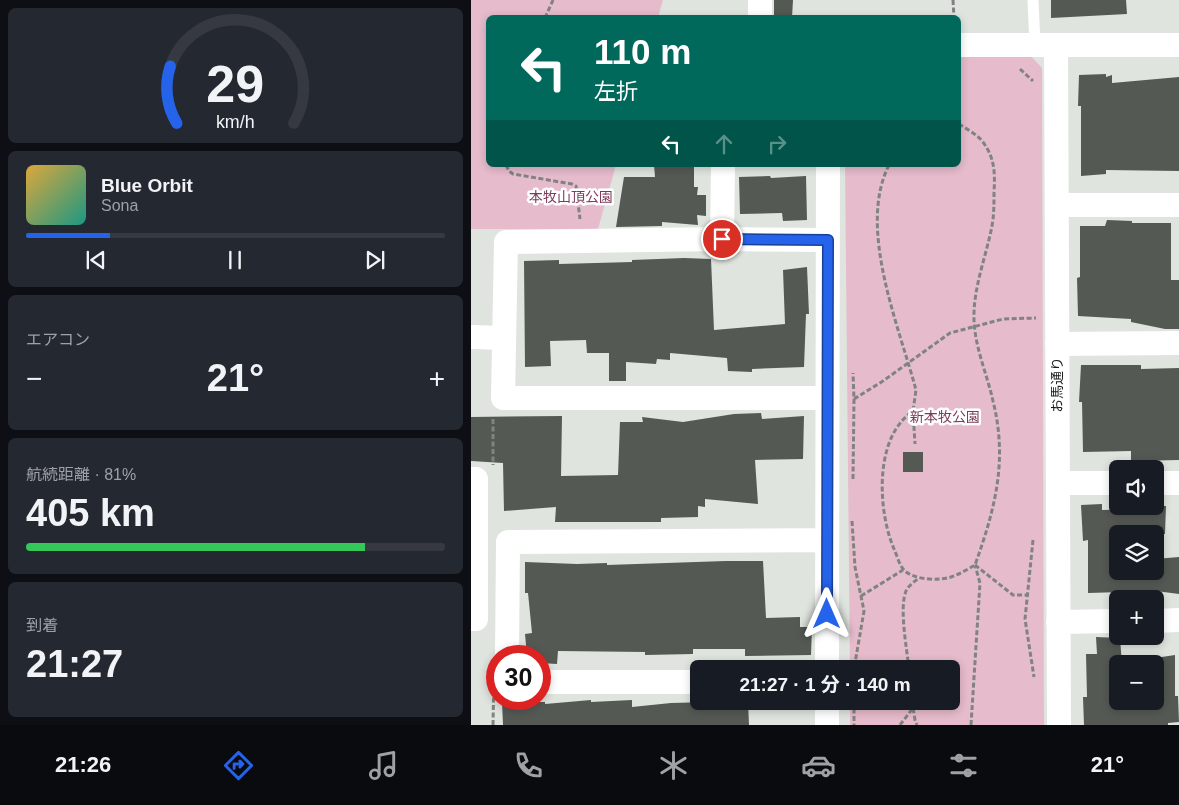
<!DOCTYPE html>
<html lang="ja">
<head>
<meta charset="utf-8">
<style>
  :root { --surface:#171b24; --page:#242831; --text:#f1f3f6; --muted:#9ea1a6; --line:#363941; --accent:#2563eb }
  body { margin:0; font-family:Arial,"Noto Sans JP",sans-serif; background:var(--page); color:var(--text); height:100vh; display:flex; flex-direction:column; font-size:19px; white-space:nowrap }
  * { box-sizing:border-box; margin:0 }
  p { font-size:16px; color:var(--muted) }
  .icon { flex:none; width:28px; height:28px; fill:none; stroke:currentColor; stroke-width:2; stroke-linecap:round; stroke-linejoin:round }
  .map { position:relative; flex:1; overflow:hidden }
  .drawer { display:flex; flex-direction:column; gap:8px; padding:8px; background:#0d0f14; width:471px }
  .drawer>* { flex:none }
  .top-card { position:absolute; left:15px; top:15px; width:475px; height:152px; border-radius:8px; box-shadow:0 2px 8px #0003; background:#00695c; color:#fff; overflow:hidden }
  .fabs { position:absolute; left:638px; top:460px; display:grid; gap:10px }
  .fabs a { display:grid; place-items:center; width:55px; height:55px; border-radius:8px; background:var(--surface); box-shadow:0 2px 8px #0003; font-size:25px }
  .speed { position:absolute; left:15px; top:645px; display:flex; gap:10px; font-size:25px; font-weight:700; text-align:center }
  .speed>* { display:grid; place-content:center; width:65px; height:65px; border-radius:50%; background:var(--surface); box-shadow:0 2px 8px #0003; line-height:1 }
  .speed .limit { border:8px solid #d22; background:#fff; color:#111 }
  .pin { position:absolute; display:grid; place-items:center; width:42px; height:42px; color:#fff; margin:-21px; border:2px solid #fff; border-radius:50%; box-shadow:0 1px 5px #0007 }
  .me { position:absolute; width:55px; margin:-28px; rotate:0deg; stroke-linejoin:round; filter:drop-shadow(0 0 4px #0008) }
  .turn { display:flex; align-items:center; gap:18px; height:105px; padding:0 25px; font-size:22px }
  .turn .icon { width:65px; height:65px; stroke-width:2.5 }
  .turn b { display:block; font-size:35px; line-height:42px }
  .lanes { display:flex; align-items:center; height:48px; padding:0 25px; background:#0003; justify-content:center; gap:25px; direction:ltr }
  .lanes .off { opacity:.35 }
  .big { font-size:38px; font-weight:700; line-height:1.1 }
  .drawer .card { flex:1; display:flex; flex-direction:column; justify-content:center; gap:8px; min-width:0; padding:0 18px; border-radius:8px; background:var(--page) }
  .drawer .dial { align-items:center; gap:0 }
  .dial svg { height:130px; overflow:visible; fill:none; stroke:var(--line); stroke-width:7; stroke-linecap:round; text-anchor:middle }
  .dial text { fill:var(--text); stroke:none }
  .song { display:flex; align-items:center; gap:15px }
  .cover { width:60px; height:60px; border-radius:8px; background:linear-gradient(135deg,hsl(40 70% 55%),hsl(170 70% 35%)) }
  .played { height:5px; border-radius:2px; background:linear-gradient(90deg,var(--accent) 20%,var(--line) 20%) }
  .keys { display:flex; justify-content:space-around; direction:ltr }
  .heat { display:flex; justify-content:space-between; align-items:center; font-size:28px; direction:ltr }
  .charge { height:8px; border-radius:4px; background:linear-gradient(90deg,#34c759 81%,var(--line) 0) }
  .trip { position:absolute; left:219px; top:660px; width:270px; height:50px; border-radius:8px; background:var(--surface); box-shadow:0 2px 8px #0003; font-weight:700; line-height:50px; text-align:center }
  .menu { display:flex; height:80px; justify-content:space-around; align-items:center; background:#090b0e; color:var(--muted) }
  .menu .icon { width:35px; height:35px }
  .menu .selected { color:var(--accent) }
  .menu b { font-size:22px; color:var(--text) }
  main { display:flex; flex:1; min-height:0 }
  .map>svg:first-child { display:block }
  .green { fill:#e6bbcc }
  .building { fill:#555954 }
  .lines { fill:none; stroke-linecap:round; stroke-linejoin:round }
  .path { stroke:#80837f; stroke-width:3; stroke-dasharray:5 2.5; stroke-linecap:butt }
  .lane { stroke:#fff; stroke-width:11 }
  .street { stroke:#fff; stroke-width:24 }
  .route-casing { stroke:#184099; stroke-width:12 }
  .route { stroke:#2563eb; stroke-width:9 }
  .labels { text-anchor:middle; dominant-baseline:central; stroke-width:5; stroke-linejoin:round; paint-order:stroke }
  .park-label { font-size:14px; fill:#7c3c59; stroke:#fff }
  .street-label { font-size:14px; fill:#181918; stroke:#fff }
</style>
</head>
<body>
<main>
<section class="drawer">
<div class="card dial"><svg viewBox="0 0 100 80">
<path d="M14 69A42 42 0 1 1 86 69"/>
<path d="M14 69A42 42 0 0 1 10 34" stroke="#2563eb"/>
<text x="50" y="56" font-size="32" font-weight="700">29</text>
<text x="50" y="72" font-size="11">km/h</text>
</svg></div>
<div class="card">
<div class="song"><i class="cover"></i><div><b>Blue Orbit</b><p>Sona</p></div></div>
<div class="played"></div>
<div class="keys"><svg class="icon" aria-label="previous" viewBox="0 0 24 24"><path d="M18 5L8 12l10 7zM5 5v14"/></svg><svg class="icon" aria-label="pause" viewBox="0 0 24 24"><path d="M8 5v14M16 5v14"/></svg><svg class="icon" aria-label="next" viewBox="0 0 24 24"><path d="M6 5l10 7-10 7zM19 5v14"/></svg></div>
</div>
<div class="card"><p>エアコン</p>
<div class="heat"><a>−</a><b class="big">21°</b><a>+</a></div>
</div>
<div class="card"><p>航続距離 · 81%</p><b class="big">405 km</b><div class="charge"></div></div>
<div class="card"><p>到着</p><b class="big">21:27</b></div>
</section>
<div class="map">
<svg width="708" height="725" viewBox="0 0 708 725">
  <rect width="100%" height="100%" fill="#dfe4de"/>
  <!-- green -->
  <path class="green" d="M0,0H192L187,17L18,18V165H145L127,229H0Z
    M560,56L571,68L573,725H379V701H480V669H379L374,165H488V57Z"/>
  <!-- building -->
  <path class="building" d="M303,0H322L321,18H303Z
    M580,0H655L656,14L580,18Z
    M635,74V77L641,75V83L708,77V171L635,170V174L610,176V106H607L608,75Z
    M183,165H223V187H227L226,195H235V216L226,215L227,225L191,222V226L145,227L153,177H184Z
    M299,176L300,178L335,176L336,220L312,221L311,213L269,214L268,177Z
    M636,220L661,221V223H700V280H708V329H694L660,322V319L607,316L606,278L609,277V226H634Z
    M213,258L240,259L243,330L314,324L312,270L336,267L338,314H335L333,367L281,369V372L257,371L256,358L199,353V360L186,359L185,364L155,362V381H138V353H116L115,340L79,341L80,366L54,367L53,261L88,260V264L161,262V260Z
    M610,365H670V369L708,368V460L660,461V451L612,452L611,402H608Z
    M290,413L291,419L333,416L332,459L284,460L287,504L234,499V507L227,506V517L190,518V522H84L85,507L33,511L32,463L0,461V417L91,416L90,476L147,475L149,422H172L171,417L212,422L263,414Z
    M432,452H452V472H432Z
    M631,504V510L676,509V506H695L694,534H646V571H684V559L708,557V594L685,591L617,593V540L612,541L610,505Z
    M255,561H292L295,618L329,617V627H341L340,655L274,656V649H222V654L174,655V652L87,651L86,664L69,663V656H56L54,634L61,633L57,593H54V562L106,564L136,563V565Z
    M625,637L649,638L651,664H646V701H684V658L704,655V696H707L708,722L697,723V725H613L612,697H616L615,654H626Z
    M120,700V702L161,700V707L200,703L277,701L278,725H32L31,702H74V704Z"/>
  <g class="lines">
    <!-- path -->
    <path class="path" d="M482,0L483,18
      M74,18L82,0
      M549,69L562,81
      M35,165L38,171L42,174L101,184L105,186L109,219
      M418,165C386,228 428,326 445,390L442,411C438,414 434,417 431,421C404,451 408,514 423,549C426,555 428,565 433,570C442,580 468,581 480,577C489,574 497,569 504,565C524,509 537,461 522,401C516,374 504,348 503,320C502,288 515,257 521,226C523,215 523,204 523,192C524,175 524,160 514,145C508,135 497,130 488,124
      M383,399L412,381L479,333L532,319L565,318
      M442,411L444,444
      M22,419V465
      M382,479L383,399L382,373
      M381,521L384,567L393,611L383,669
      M562,540L554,619L563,677
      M504,565L542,595H555
      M390,596L432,570
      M438,669C436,650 428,608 435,591C438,585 443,582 448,578
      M383,701V725
      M441,701L444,720L446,725
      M22,725L23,673
      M429,725L442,708
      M500,725L509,583L504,565"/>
    <!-- lane -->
    <path class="lane" d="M562,0L564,45"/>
    <!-- street -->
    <path class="street" d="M289,18V0
      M488,45H708
      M585,45L588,725
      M252,165L251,239L35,242L32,398H356
      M586,205H708
      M251,239L357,240
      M0,337L33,338
      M586,344L708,343
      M0,479H5V619H0
      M587,483H646
      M684,483H708
      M684,621L708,620
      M587,622L646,621
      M36,656L37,542L356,540
      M356,669L357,165
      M69,682H228
      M356,725V701"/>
  </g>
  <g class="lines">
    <!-- route casing -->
    <g class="route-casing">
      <path id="route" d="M251,239L357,240L356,614"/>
    </g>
    <!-- route -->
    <use href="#route" class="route"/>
  </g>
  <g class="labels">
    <!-- park labels -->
    <g class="park-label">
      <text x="100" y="197">本牧山頂公園</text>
      <text x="474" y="417">新本牧公園</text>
    </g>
    <!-- street labels -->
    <g class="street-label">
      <text transform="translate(586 385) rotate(-90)">お馬通り</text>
    </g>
  </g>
</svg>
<div class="fabs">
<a><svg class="icon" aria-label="sound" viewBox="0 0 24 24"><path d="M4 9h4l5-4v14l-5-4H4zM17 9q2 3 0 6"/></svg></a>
<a><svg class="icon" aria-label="layers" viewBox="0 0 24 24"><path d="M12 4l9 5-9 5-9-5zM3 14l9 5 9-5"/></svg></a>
<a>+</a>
<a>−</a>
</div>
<div class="speed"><div class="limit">30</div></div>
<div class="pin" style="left:251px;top:239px;background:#d93025"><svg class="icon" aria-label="arrive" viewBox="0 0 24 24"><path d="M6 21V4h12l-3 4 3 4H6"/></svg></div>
<svg class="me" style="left:356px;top:614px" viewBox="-20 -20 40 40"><path d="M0-17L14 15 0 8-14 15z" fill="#2563eb" stroke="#fff" stroke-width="4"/></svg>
<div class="trip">21:27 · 1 分 · 140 m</div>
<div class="top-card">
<div class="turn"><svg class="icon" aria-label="left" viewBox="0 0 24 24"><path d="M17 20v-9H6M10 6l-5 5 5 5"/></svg><div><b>110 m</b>左折</div></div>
<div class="lanes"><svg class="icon" aria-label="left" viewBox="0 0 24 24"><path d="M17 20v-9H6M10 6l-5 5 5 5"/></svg><svg class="icon off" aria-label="ahead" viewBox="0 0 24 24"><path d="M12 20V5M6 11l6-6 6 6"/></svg><svg class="icon off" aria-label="right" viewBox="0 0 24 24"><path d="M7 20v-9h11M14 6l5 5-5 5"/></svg></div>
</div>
</div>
</main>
<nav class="menu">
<b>21:26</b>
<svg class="icon selected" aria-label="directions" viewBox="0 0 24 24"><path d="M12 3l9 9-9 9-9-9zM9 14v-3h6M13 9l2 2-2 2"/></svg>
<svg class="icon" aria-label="music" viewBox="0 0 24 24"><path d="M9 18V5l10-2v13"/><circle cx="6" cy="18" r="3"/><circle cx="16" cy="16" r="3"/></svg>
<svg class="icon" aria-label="phone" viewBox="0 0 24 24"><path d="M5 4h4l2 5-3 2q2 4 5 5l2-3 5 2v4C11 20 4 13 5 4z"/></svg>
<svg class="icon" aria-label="climate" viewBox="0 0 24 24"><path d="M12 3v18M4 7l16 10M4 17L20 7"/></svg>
<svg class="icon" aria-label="car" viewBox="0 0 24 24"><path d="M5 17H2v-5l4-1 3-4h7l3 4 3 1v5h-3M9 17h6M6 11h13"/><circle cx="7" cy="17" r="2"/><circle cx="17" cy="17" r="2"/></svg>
<svg class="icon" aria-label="filters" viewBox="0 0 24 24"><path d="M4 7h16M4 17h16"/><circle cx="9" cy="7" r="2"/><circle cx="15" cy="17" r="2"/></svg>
<b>21°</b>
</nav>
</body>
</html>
